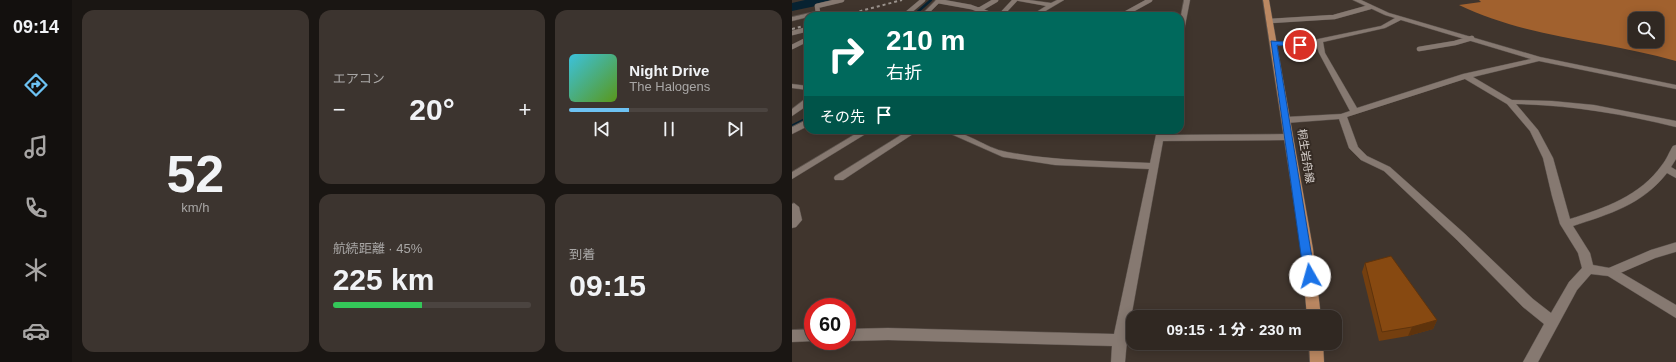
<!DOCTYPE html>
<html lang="ja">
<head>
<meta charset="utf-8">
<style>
  :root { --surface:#302822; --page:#3c342f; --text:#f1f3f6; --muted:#a8a6a5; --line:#4b4440; --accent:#6dc2f3 }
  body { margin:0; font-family:Arial,"Noto Sans JP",sans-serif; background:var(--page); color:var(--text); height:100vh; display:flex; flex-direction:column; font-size:15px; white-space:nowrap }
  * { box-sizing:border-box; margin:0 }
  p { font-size:13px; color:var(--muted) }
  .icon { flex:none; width:22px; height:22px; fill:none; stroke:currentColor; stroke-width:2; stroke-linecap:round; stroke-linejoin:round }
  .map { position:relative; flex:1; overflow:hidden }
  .drawer { display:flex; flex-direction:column; gap:10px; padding:10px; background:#1a1613; width:720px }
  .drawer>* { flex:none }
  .guide { position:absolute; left:12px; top:12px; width:380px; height:122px; border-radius:12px; box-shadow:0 2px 10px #0003,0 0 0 1px var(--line); background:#00695c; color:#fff; overflow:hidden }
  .controls { position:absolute; left:836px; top:12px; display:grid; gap:8px }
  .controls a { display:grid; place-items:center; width:36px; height:36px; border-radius:8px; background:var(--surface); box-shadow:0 2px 10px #0003,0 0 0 1px var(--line); font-size:20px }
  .speed { position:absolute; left:12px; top:298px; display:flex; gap:8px; font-size:20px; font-weight:700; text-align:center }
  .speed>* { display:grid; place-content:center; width:52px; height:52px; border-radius:50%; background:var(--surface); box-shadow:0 2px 10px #0003,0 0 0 1px var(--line); line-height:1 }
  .speed .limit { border:6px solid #d22; background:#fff; color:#111 }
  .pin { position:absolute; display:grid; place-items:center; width:34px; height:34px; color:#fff; margin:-17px; border:2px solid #fff; border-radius:50%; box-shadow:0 1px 4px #0007 }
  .me { position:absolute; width:44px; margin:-22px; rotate:353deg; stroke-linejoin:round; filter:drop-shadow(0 0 3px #0008) }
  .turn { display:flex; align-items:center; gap:14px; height:84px; padding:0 16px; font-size:18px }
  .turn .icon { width:52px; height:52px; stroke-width:2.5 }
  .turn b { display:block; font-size:28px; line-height:34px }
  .then { display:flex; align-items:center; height:38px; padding:0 16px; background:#0003; gap:8px; font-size:15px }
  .big { font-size:30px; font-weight:800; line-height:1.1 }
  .drawer .widget { flex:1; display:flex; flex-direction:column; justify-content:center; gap:6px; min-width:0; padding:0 14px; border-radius:12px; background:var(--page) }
  .drawer .dial { align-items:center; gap:0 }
  .dial b { font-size:52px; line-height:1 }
  .song { display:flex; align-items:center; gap:12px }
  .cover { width:48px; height:48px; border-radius:6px; background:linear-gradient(135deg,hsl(190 70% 55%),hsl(90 70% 35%)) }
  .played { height:4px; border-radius:2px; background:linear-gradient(90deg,var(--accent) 30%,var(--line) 30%) }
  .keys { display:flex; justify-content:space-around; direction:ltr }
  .heat { display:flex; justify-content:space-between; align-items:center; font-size:22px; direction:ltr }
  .charge { height:6px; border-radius:3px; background:linear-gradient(90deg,#34c759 45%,var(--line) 0) }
  .drawer .tiles { flex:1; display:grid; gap:10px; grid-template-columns:repeat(3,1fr) }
  .widget:first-child { grid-row:span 2 }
  .trip { position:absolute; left:334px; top:310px; width:216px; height:40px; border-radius:12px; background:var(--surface); box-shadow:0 2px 10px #0003,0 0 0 1px var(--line); font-weight:800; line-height:40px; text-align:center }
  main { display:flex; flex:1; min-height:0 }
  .menu { display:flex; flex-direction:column; width:72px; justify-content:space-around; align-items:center; background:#13100e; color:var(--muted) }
  .menu .icon { width:28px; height:28px }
  .menu .on { color:var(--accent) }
  .menu b { font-size:18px; color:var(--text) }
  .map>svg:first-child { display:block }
  .forest { fill:#a1612e; fill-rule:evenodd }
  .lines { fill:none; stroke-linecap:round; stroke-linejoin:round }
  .stream-far1 { stroke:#072231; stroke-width:2.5 }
  .stream { stroke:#072231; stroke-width:3 }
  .river { fill:#072231; fill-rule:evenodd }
  .lane-far1-casing { stroke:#5b524c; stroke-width:5 }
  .lane-casing { stroke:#5b524c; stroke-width:10 }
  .street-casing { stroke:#5b524c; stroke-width:1 }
  .primary-casing { stroke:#5b524c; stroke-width:1 }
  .lane-far1 { stroke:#867971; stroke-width:4.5 }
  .lane { stroke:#867971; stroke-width:9 }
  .street { fill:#867971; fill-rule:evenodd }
  .primary { fill:#bb8862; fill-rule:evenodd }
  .rail { stroke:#9a928c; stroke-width:2; stroke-dasharray:3 3; stroke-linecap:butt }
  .wall { fill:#743f0f }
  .shaded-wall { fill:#5e330c }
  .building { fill:#874911; stroke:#5e330c }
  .route { fill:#1a73e8; stroke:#114b97 }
  .labels { text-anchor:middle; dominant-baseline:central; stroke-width:4; stroke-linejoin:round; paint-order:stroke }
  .street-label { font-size:11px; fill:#d6cfcb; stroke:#352b24 }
</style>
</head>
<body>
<main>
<nav class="menu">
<b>09:14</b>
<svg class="icon on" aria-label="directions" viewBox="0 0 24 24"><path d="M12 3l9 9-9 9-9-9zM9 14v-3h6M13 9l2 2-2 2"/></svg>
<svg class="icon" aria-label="music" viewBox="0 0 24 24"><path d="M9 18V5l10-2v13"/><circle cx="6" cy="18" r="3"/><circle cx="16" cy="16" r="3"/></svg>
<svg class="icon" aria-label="phone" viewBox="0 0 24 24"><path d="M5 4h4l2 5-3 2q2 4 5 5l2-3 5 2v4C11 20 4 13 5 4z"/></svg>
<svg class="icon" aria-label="climate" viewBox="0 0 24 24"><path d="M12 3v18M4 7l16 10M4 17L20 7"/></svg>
<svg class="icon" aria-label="car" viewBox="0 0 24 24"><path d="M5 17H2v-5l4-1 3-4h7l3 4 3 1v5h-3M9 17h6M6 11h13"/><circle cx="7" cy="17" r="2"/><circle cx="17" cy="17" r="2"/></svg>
</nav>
<section class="drawer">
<div class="tiles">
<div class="widget dial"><b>52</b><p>km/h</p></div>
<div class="widget"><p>エアコン</p>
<div class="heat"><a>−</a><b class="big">20°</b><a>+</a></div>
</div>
<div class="widget">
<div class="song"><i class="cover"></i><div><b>Night Drive</b><p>The Halogens</p></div></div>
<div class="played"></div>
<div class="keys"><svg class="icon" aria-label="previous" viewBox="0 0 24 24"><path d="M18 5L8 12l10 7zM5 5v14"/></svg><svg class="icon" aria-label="pause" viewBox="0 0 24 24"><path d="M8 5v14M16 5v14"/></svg><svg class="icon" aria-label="next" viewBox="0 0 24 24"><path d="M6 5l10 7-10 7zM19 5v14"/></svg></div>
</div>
<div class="widget"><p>航続距離 · 45%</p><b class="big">225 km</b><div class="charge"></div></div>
<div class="widget"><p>到着</p><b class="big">09:15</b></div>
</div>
</section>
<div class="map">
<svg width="884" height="362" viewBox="0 0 884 362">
  <rect width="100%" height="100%" fill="#40352d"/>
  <!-- forest -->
  <path class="forest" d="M687,0H884V61C812,40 735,38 667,5L689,2ZM843,19H865V41H843Z"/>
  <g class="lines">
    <!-- stream-far1 -->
    <path class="stream-far1" d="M121,16L139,0"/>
    <!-- stream -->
    <path class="stream" d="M0,126L16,118"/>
    <!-- river -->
    <path class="river" d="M13,0H40L38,3L0,11V3Z"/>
    <!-- lane-far1 casing -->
    <g class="lane-far1-casing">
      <path id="lane-far1" d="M146,1L179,7L204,16
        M187,10L204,0
        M26,13L25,6L50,0
        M62,16H65
        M112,16L131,0
        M208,16L223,0
        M329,16L358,0
        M478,21L542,17L578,7
        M0,33L16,29
        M0,47L16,39
        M627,49L663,43L680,38"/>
    </g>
    <!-- lane casing -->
    <g class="lane-casing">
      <path id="lane" d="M819,272L861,254L884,247"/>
    </g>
    <!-- street casing -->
    <g class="street-casing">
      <path id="street" d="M144,0L149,1L134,16H128Z
        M222,0H237L259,3L265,0H272L245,16H238L254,6Z
        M392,0H398L391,36L388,38V20Z
        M561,0H569L597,13L748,57L884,85V89L747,61L681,77L720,100L760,101L802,105L884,121V127C831,114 779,105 724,104L746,130L761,158L778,219C813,208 848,196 870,165C875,159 877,152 881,146L884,145V159L879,167L884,170V178L875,173C850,205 817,214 781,226L798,253L801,265L823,269L884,305V318L816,276L799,274L785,290L746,362H731L752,324L731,307L665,240L592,171L569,160L557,148L547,119L494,123L490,120L494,117L549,114L558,111L527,53L524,43L507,47L481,45L478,43L481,41L507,43L589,26L603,18L593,15ZM609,20L739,59L671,74L565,108L533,53L531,42L593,28ZM673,79L715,104L738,131L751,158L760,196L768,224L786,253L790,268L777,282L759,313L741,299L673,234L598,167L575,156L566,147L555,117Z
        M26,11L28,12V14L0,21V17Z
        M0,84L16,86V90L0,88Z
        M13,99H16V105L0,116V109Z
        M16,119V126L0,134V127Z
        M70,130H80L0,179V172Z
        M117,130H127L51,180H43L42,178L43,176Z
        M150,130C175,130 192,148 215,152C262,161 310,161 358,163L365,130H373L372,135L496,134L500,137L496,140L371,141L335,340L333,362H319L320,346L96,340L55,341V329L96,328L322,334L357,169L263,165L211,157Z
        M2,203L7,207L10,220L4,227L0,228V204Z
        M21,329V341L0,342V330Z"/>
    </g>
    <!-- primary casing -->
    <g class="primary-casing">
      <path id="primary" d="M471,0H477L521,249L529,317H515L509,249Z
        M517,343H531L532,362H518Z"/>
    </g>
    <!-- lane-far1 -->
    <use href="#lane-far1" class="lane-far1"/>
    <!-- lane -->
    <use href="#lane" class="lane"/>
    <!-- street -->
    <use href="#street" class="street"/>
    <!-- primary -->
    <use href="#primary" class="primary"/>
    <!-- rail -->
    <path class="rail" d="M50,16L110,0
      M0,29L16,25"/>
  </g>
  <!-- wall -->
  <path class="wall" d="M573,263L645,320L641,329L616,336L587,341L570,272Z"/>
  <!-- shaded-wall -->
  <path class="shaded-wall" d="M645,320L641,329L616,336L620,327Z"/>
  <!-- building -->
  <path class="building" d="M599,256L645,320L620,327L590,332L573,263Z"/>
  <!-- route -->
  <path class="route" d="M479,41L508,43L511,45L508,47L485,45L523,276L522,279H514L512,276Z"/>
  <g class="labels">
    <!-- street labels -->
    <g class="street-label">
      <text transform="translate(514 156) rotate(81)">桐生岩舟線</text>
    </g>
  </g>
</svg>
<div class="controls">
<a><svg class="icon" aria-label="search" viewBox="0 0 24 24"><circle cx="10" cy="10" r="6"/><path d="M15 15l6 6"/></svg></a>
</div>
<div class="speed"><div class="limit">60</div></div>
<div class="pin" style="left:508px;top:45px;background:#d93025"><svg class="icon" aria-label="arrive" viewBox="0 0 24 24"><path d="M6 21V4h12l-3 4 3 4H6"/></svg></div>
<svg class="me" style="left:518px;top:276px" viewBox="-20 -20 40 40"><circle r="19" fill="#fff"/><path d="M0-13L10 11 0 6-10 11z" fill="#1a73e8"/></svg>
<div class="trip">09:15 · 1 分 · 230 m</div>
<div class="guide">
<div class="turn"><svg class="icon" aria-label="right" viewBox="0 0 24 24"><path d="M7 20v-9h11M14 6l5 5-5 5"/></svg><div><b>210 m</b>右折</div></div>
<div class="then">その先<svg class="icon" aria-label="arrive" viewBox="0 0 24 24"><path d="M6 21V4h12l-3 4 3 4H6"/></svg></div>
</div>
</div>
</main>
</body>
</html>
